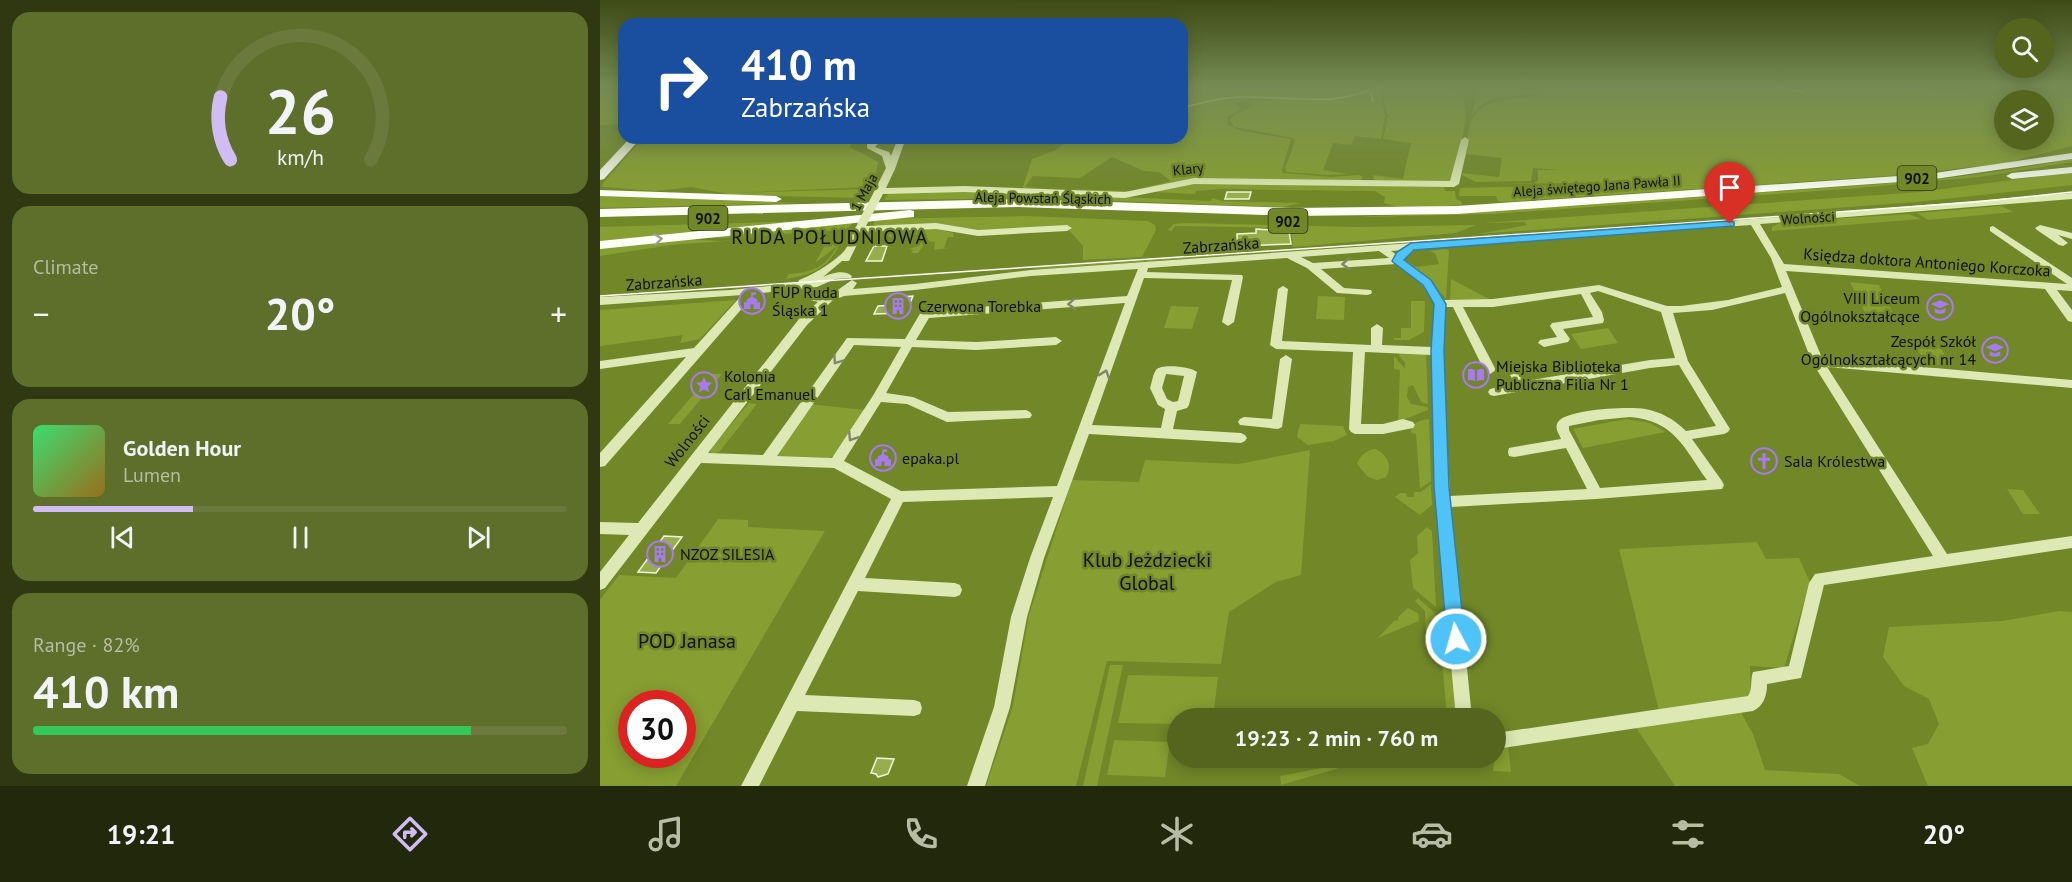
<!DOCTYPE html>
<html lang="en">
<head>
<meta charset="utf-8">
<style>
  :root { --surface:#55651e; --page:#5e6e2b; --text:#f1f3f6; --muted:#b6bda4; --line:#6b793c; --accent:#d0bdf3 }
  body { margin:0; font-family:"PT Sans",sans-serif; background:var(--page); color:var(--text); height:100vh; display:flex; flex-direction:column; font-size:22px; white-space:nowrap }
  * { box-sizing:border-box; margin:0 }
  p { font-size:20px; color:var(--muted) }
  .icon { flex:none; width:33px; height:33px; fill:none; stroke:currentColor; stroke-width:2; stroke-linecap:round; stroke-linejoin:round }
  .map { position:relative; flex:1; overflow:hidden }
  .sheet { display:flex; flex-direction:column; gap:12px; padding:12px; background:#2f3810; width:600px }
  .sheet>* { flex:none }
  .guide { position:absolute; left:18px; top:18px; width:570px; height:126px; border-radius:18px; box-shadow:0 3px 15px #0003; background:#1a4fa0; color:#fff; overflow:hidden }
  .controls { position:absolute; left:1394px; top:18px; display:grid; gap:12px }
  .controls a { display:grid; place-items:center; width:60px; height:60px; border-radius:50%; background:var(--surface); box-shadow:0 3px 15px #0003; font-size:30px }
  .speed { position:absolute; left:18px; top:690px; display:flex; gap:12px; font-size:30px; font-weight:700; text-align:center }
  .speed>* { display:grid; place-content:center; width:78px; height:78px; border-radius:50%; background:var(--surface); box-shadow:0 3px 15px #0003; line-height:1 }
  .speed .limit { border:9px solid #d22; background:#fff; color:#111 }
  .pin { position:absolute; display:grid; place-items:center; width:51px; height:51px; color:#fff; margin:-62px -26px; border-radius:50% 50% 50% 0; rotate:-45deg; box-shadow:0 0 6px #0007 }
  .pin .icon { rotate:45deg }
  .me { position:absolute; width:66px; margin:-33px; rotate:354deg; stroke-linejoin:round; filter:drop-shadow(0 0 4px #0008) }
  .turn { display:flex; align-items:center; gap:21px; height:126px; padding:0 24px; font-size:27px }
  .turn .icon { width:78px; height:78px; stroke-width:2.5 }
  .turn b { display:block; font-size:42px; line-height:51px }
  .big { font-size:45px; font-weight:700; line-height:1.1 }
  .sheet .widget { flex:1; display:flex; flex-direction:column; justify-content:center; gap:9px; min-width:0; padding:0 21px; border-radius:18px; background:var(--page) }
  .sheet .dial { align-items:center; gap:0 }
  .dial svg { height:156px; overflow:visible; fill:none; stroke:var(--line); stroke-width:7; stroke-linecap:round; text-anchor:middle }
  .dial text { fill:var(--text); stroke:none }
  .song { display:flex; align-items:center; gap:18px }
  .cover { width:72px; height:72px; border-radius:9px; background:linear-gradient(135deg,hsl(140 70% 55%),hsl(40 70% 35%)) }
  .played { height:6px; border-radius:3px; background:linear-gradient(90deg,var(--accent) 30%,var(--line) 30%) }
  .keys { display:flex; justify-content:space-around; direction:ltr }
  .heat { display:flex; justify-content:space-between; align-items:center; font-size:33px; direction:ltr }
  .charge { height:9px; border-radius:4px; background:linear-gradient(90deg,#34c759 82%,var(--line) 0) }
  .trip { position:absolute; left:567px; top:708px; width:339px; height:60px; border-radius:30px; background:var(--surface); box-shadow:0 3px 15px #0003; font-weight:700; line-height:60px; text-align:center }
  .tab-bar { display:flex; height:96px; justify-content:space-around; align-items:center; background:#22280c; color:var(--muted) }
  .tab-bar .icon { width:42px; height:42px }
  .tab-bar .selected { color:var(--accent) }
  .tab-bar b { font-size:27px; color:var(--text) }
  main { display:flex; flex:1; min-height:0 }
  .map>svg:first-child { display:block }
  .green { fill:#879e32; fill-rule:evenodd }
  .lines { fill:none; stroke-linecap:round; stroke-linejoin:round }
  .stream { stroke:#dbe9a8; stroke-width:1.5 }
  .building { fill:#98ad4c; stroke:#f0f7d7; stroke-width:1.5 }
  .minor { fill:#dde8b4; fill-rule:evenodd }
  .major { fill:#fcfef6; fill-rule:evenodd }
  .tram { stroke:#fff; stroke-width:1.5 }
  .minor-bridge { stroke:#dde8b4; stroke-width:9 }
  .oneway { stroke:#9e9f9a }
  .oneway2 { stroke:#81876b }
  .route { fill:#4fc3f7; stroke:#337fa1; stroke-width:1.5 }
  .labels { text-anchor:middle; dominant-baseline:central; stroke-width:5; stroke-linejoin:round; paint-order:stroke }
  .far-street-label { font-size:14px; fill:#111; stroke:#718728 }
  .shield { fill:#718728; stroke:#2e3418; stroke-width:1.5 }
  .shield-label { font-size:15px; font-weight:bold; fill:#111 }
  .street-label { font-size:16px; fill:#111; stroke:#718728 }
  .poi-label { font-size:16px; fill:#111; stroke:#718728; text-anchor:start }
  .quarter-label { font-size:20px; letter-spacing:1.5px; fill:#111; stroke:#718728 }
  .near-park-label { font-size:20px; fill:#111; stroke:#718728 }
</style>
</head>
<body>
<main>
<section class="sheet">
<div class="widget dial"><svg viewBox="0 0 100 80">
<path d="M14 69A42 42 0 1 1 86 69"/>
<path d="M14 69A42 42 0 0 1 9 37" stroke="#d0bdf3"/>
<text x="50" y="56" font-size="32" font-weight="700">26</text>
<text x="50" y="72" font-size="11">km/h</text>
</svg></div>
<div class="widget"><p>Climate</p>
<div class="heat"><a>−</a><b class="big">20°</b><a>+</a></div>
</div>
<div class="widget">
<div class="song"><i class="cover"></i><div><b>Golden Hour</b><p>Lumen</p></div></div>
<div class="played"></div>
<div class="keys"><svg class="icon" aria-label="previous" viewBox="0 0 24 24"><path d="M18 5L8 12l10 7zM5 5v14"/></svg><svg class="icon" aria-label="pause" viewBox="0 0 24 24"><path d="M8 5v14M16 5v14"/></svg><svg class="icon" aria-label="next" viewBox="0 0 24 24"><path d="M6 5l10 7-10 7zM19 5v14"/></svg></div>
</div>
<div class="widget"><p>Range · 82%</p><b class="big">410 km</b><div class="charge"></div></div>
</section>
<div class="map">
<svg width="1472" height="786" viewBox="0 0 1472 786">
  <rect width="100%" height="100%" fill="#718728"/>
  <!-- green -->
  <path class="green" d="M0,85H24V124L0,125Z
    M582,85H792L780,91L782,104L773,101L783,105L785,116L781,139L755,136L751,145L733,143L723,170L748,174L728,175L687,172L685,168L695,142L693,138L634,127L630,120L633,115L654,106L646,100L635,104L641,109L627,117L628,125L642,131L691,139L682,170L683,173L731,177L759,175L763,177L760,181L590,179L527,193L461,189L531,191L571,181L559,172L544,171L512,157L480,178L433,176L425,187L452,189L424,188L423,187L432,159L456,150L466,142L461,138H582Z
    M795,85H847L864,100L866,119L854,178L848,183L774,180L773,175L803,179L811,143L783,139L788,116L782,94Z
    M879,85H1288L1372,95L1472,97V146L1406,163L1301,175L902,202L898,201L896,196H859L860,188L983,185L977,183L908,184L934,183L938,181V170H961L933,168L931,181L876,182L862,175V173L899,177L902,158L866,154C868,143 867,132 871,121C881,98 914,98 935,97L939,94L934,92L890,100L881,105L872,115ZM1404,100H1443V140H1404Z
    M84,138H267L252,143L250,147L278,162L274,183L270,187L127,193L270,189L265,198L133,195L91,187L55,191L2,187L3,183L37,145Z
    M1472,159V162L1378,177L1247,189L892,214L751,217L880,212L1323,181L1397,172Z
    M1472,172V185L1317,202L878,234L927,225L924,222L882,223L1320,192Z
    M585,183L847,186L844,188L845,191H855L856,199L861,201L862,205C837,206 807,211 784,203L785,197L775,191H768L623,189L596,191L595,194L552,192Z
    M367,190L611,201L612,198L622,201L701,203L682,207L436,198L284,200L289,193Z
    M0,196L199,203L0,208Z
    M1401,206L1414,212L1328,220L1317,213Z
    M1309,214L1321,219L1172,231V227L1182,222Z
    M427,216L548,221L555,225L556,230L542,257L483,260V246L468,229L384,231L336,224L279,226L273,224L275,219Z
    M207,221L0,242V227Z
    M254,221L248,229L132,238L88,237Z
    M585,223L759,227L876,225L856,233L693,247L691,228L575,226L572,231L567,230L574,224Z
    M332,228L353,233L354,237H348L344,248H349L334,250L335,242L327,241L318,253H311L313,250L309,249L315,247L317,241L323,239L324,235L294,234L292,238L285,236V234L290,230Z
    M166,238L71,245L0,256V248L86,239L121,241Z
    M231,243L239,245C228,269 211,275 186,279L189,274C213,272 226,267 237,246L215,263L225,245Z
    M755,246L441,269L430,268Z
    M846,249L849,251L846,299L829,278L815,267L839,264L835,253L829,251Z
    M851,279L889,299L850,300Z
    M1250,282L1279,285L1295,317L1266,315Z
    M718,296L745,297L744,320L716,319Z
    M136,300L100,339L80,343L83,335L0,346V310Z
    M811,301H825L824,332L809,340H794L793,338H801V328H811Z
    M571,306L599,307L592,329L564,328Z
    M1008,328L1018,343L981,349L971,334Z
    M1314,342L1340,345L1350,366L1325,364Z
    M800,353L826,354L828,404L821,402L813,385L808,387L807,397L811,404L828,407V410L798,422L800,370L794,369V356L805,369V363L799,356Z
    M111,374H122L80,424H68Z
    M149,403L157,404L120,451L112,455L110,452L112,447Z
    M209,404L265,410L235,455L229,458L176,456Z
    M829,419L831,481L820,489L816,434L811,433C811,423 819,420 829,419Z
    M1026,419L1050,423L1066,432L983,448L973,429Z
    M700,424L743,426L747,435L734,441L708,445L697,437Z
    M776,449C787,455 793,465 786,477L777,480L768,477L757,464C759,456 768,449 776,449Z
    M710,450L701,575L676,582L629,612L621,664L507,661L476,786H386L413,706L429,615L472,480L539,482L545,460L638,464Z
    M831,484L832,505L820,515L795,497L800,493H806L807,497H814V492H821Z
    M1407,489L1423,490L1440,514H1423Z
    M118,519L148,520V527L225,531L76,786H0V600L19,575L76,578ZM32,704H82V754H32Z
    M827,527L832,531L836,607L813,588L810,560L818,553L817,536Z
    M1157,542L1166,559L1199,558L1210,582L1184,668L1150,666L1151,696L1059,711L1019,549Z
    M818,598L836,614L837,642H826L825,611L815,601Z
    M808,608L818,613L819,621L778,638L794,621L798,620V617Z
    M1459,611L1472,612V786H1328L1312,748L1328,744L1339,724L1329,699L1304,686L1283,657L1289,627L1402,621Z
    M843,652C860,660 858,701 859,718H833L847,716L842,661L834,660V657L838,653Z
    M510,665H523L497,786H483Z
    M528,675L618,677L613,718H578L577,724L518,723Z
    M1139,709L1153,734L1165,770L1239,774L1260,786H1075L1035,726Z
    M514,740L570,742L565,777L507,775Z
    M908,745L911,772L893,771L896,746Z
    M774,758L681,785L680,776Z"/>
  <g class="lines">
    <!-- stream -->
    <path class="stream" d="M1169,85L1205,92
      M771,93L773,102
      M582,108C601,103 621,97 641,97C695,96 730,109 783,85
      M51,143L81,138"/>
  </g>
  <!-- building -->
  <path class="building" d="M627,192H651L649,199H625Z
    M656,229L689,231L691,244L637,246V234L656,233Z
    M274,246H287L282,261H266Z
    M313,296L306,313L274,314L278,306L297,305L300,297Z
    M64,536L82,537L56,573L38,572Z
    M277,758L294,759L288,774L278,777L276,774L271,773Z"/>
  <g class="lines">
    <!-- minor -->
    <path class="minor" d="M865,137L869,140L859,184L854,187L594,184L525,198L364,192L283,194L278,197L273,194L286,168L282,156L267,148V144L274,138H283L275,147L289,152L291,156L298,138H306L295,169L286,188L364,186L525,192L594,178L850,181L861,140Z
      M1472,193V199L1160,224L1184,264L1467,284L1390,231V227L1393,226L1472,278V291L1457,290L1472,310V322L1468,321L1445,289L1186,271L1222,358L1472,380V388L1227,367L1347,554L1472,536V548L1224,585L1201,678L1167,684C1167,695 1164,706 1153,711L896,749V733L1148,696C1153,689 1150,679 1153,672L1189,666L1209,583L1215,574L1333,556L1212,362L1185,293L1112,310L1073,313L1088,361L1130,429L1128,432L1124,434L1092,439L1122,481L1124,485L1122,489L996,499L851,507L872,718H856L836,502L831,355L765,352L761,424H783L803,419L813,422L815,425L813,428L783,434H755L751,432L749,429L753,352L676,349L670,345L678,289L683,286L688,289L682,341L771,345V328L777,324L783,328L782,345L832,347L835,304L828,292L816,278L797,264L721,269L744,288L771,290L772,292L771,294L767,295L737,293L707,268L687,258L548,268L547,272L642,275L643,277L634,322L628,326L622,322L632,280L544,278L492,425L561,428L565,409L558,405L550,388C552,382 553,374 556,370C561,363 592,367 597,372L589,405L587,408L577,411L573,429L641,433L645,435L647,438L645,441L641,443L489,434L444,558L427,617L410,707L385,786H367L394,707L411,617L430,558L453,497L303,502L265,578L355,583L360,585L362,590L360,595L355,597L258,591L205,695L314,700L320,702L322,708L320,714L314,716L197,711L159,786H141L291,499L234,468L101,463L5,588L0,590V572L29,535L0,534V522L38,523L199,319L218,302L210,300L206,293L207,291H215L217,295L232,294L252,280L257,283L253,289L315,284L431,270L1167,218ZM1151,225L1171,258L1182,287L1128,300L1081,306H1067L999,285L893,299L844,300C832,277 812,265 791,251ZM779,251L789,258L713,263L701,257ZM538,269L527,296L325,311L321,312L305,339L247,338L163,455L108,453L207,325L232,301L244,296L315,290L431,276ZM998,291L1061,312L1075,358L1050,360L926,381L920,372L916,371L910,375L915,383L890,389L888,392L890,395L894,396L1050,368L1079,365L1116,426L1086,431C1074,419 1061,412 1045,409C1030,406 966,409 958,422C954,428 959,434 961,439L914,447L909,448L908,452L909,456L914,457L966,448L987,489L850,496L843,351L845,307H853L884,370L890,374L896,370L863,307H893L981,294L993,317L952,323L950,326L957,337L940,340L938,343L944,347L968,342L970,339L963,329L1003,323L1004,320L1002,312L990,293ZM525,303L457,486L301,491L244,461L281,402L307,404L347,422L430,418L432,415L430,412L426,410L348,412L313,397L286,393L312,347L376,350L456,345L462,341L456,337L376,342L316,340L329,318ZM254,345L301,347L274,394L232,458L177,456ZM566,374L584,376L578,401L573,402L567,399L562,388ZM1030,417C1075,421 1083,447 1107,480L1000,488L969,430V426L999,420Z
      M262,221L265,222L266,226L336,223L378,230L467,225L472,228L467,231L378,236L336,229L263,232L249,261H242L223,277C231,273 244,269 252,276L251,278L235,279L217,287L153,294L152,297L5,466L0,467V453L86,357L0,369V361L94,348L142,295L0,305V297L130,290L198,283L199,280C213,275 236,261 245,250C252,241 252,226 262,221Z
      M1440,225L1472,233V239L1458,235L1468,243L1463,246L1459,245L1437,230L1435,228Z
      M686,355L692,359L682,427L678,429L640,425L638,422L640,419L644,417L672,419L680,359Z"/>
    <!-- major -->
    <path class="major" d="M30,138H41L4,179L0,180V170Z
      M1472,153V159L1328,180L857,214L692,216L417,207L0,217V209L417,199L692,208L857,206L1328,174Z
      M1472,167V173L1412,179L1406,176L1412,173Z
      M0,190L176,196L182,199L176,202L0,196Z
      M310,210L314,211V217L0,249V241Z"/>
    <!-- tram -->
    <path class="tram" d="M0,296L1071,224L1376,202L1472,192"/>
    <!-- minor-bridge -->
    <path class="minor-bridge" d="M262,224L278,194"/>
  </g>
  <!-- one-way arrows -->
  <defs><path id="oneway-chevron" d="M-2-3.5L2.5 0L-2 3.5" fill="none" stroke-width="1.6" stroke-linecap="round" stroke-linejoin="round" transform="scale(1.5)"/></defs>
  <use class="oneway" href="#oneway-chevron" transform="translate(58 239) rotate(-6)"/>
  <g class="oneway2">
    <use href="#oneway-chevron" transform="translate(746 264) rotate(176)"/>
    <use href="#oneway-chevron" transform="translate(472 304) rotate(176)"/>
    <use href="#oneway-chevron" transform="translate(237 360) rotate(125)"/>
    <use href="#oneway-chevron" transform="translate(505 374) rotate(-71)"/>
    <use href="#oneway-chevron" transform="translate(252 437) rotate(123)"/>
  </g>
  <!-- sky -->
  <linearGradient id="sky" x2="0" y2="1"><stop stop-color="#3e4a16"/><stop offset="0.44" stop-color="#758b53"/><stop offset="1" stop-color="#758b53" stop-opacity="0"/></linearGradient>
  <rect width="1472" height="195" fill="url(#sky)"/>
  <!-- route -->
  <path class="route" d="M1130,221L1134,222V226L814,250L804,260L831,280L846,304L844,351L849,487L865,639L862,645L856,648L850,645L847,639L834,487L831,351L834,304L823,285L794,263L792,261L797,252L811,243Z"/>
  <!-- icons -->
  <defs>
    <g id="civic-ring" transform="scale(1.35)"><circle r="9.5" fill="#718728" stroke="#a77af0" stroke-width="1.5"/><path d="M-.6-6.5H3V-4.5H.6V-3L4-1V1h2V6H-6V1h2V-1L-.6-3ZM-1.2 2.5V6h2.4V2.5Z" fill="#a77af0"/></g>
    <g id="building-ring" transform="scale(1.35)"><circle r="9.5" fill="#718728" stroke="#a77af0" stroke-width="1.5"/><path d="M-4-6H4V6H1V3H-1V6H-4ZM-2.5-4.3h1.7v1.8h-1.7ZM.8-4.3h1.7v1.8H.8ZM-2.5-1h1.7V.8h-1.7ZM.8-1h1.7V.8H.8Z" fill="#a77af0"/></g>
    <g id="school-ring" transform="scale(1.35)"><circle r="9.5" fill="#718728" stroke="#a77af0" stroke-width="1.5"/><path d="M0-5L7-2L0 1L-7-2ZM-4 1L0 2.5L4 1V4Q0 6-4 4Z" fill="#a77af0"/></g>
    <g id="library-ring" transform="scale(1.35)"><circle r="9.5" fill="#718728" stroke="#a77af0" stroke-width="1.5"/><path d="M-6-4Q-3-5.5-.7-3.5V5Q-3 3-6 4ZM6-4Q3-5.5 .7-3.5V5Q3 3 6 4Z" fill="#a77af0"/></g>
    <g id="sight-ring" transform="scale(1.35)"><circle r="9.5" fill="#718728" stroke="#a77af0" stroke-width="1.5"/><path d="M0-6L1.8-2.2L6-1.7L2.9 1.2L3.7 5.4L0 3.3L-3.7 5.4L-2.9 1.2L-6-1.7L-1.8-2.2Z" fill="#a77af0"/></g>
    <g id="church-ring" transform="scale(1.35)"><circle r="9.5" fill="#718728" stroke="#a77af0" stroke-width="1.5"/><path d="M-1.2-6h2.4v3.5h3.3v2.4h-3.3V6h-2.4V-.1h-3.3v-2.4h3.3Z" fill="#a77af0"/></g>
  </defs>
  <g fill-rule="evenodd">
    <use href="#civic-ring" x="152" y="301"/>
    <use href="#building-ring" x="298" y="306"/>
    <use href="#school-ring" x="1340" y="307"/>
    <use href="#school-ring" x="1395" y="350"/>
    <use href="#library-ring" x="876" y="375"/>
    <use href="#sight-ring" x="104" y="385"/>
    <use href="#civic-ring" x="283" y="458"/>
    <use href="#church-ring" x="1164" y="461"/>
    <use href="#building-ring" x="60" y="554"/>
  </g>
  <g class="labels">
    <!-- far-street labels -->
    <g class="far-street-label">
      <text transform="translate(588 169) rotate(-6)">Klary</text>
      <text transform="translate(997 186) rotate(-4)">Aleja świętego Jana Pawła II</text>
      <text transform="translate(264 192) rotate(-61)">1 Maja</text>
      <text transform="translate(443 198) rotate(1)">Aleja Powstań Śląskich</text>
      <text transform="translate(1208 218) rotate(-4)">Wolności</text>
    </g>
    <!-- shield labels -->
    <g class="shield">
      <rect x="1297.5" y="166" width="39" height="24" rx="4.5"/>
      <rect x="88.5" y="206" width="39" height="24" rx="4.5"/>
      <rect x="668.5" y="209" width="39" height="24" rx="4.5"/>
    </g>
    <g class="shield-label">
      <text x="1317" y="178">902</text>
      <text x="108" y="218">902</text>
      <text x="688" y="221">902</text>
    </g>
    <!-- street labels -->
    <g class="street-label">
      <text transform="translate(621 245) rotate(-4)">Zabrzańska</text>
      <text transform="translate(1327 262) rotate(4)">Księdza doktora Antoniego Korczoka</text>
      <text transform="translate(64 282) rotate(-4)">Zabrzańska</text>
      <text transform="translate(87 441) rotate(-52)">Wolności</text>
    </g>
    <!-- poi labels -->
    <g class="poi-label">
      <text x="172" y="292">FUP Ruda<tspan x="172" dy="18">Śląska 1</tspan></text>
      <text x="1320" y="298" text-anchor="end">VIII Liceum<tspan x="1320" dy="18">Ogólnokształcące</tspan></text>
      <text x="318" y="306">Czerwona Torebka</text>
      <text x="1376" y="341" text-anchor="end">Zespół Szkół<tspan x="1376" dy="18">Ogólnokształcących nr 14</tspan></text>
      <text x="896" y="366">Miejska Biblioteka<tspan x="896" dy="18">Publiczna Filia Nr 1</tspan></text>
      <text x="124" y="376">Kolonia<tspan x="124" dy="18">Carl Emanuel</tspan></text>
      <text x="302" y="458">epaka.pl</text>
      <text x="1184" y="461">Sala Królestwa</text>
      <text x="80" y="554">NZOZ SILESIA</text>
    </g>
    <!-- quarter labels -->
    <g class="quarter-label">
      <text x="230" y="237">RUDA POŁUDNIOWA</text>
    </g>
    <!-- near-park labels -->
    <g class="near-park-label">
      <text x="547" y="560">Klub Jeżdziecki<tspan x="547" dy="23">Global</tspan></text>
      <text x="87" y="641">POD Janasa</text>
    </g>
  </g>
</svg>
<div class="controls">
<a><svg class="icon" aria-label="search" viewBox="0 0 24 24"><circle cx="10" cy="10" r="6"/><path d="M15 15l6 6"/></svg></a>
<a><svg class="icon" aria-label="layers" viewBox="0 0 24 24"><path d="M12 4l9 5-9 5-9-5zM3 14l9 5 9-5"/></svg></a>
</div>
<div class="speed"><div class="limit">30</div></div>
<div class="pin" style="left:1130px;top:224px;background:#d93025"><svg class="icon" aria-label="arrive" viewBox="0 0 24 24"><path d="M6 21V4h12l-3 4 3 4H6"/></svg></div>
<svg class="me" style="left:856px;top:639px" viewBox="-20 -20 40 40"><circle r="17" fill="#4fc3f7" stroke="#fff" stroke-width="3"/><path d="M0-11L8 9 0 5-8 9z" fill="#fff"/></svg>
<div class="trip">19:23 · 2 min · 760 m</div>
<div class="guide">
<div class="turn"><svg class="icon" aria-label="right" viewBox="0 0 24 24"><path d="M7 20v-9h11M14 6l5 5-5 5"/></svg><div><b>410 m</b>Zabrzańska</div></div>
</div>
</div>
</main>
<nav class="tab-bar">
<b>19:21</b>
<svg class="icon selected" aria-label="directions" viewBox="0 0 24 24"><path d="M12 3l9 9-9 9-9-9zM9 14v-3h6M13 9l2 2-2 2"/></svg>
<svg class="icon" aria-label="music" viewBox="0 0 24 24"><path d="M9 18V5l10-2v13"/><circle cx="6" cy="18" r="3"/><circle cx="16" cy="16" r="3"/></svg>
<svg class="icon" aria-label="phone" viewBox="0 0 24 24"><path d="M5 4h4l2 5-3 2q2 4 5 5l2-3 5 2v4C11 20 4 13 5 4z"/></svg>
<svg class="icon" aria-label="climate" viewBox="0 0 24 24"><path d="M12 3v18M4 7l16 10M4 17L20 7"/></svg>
<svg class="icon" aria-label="car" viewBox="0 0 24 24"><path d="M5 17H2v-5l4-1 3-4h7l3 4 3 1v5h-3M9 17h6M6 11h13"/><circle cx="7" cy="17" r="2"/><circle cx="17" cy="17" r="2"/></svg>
<svg class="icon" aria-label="filters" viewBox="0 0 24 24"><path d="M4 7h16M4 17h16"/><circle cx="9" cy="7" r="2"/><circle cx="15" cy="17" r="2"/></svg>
<b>20°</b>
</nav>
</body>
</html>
